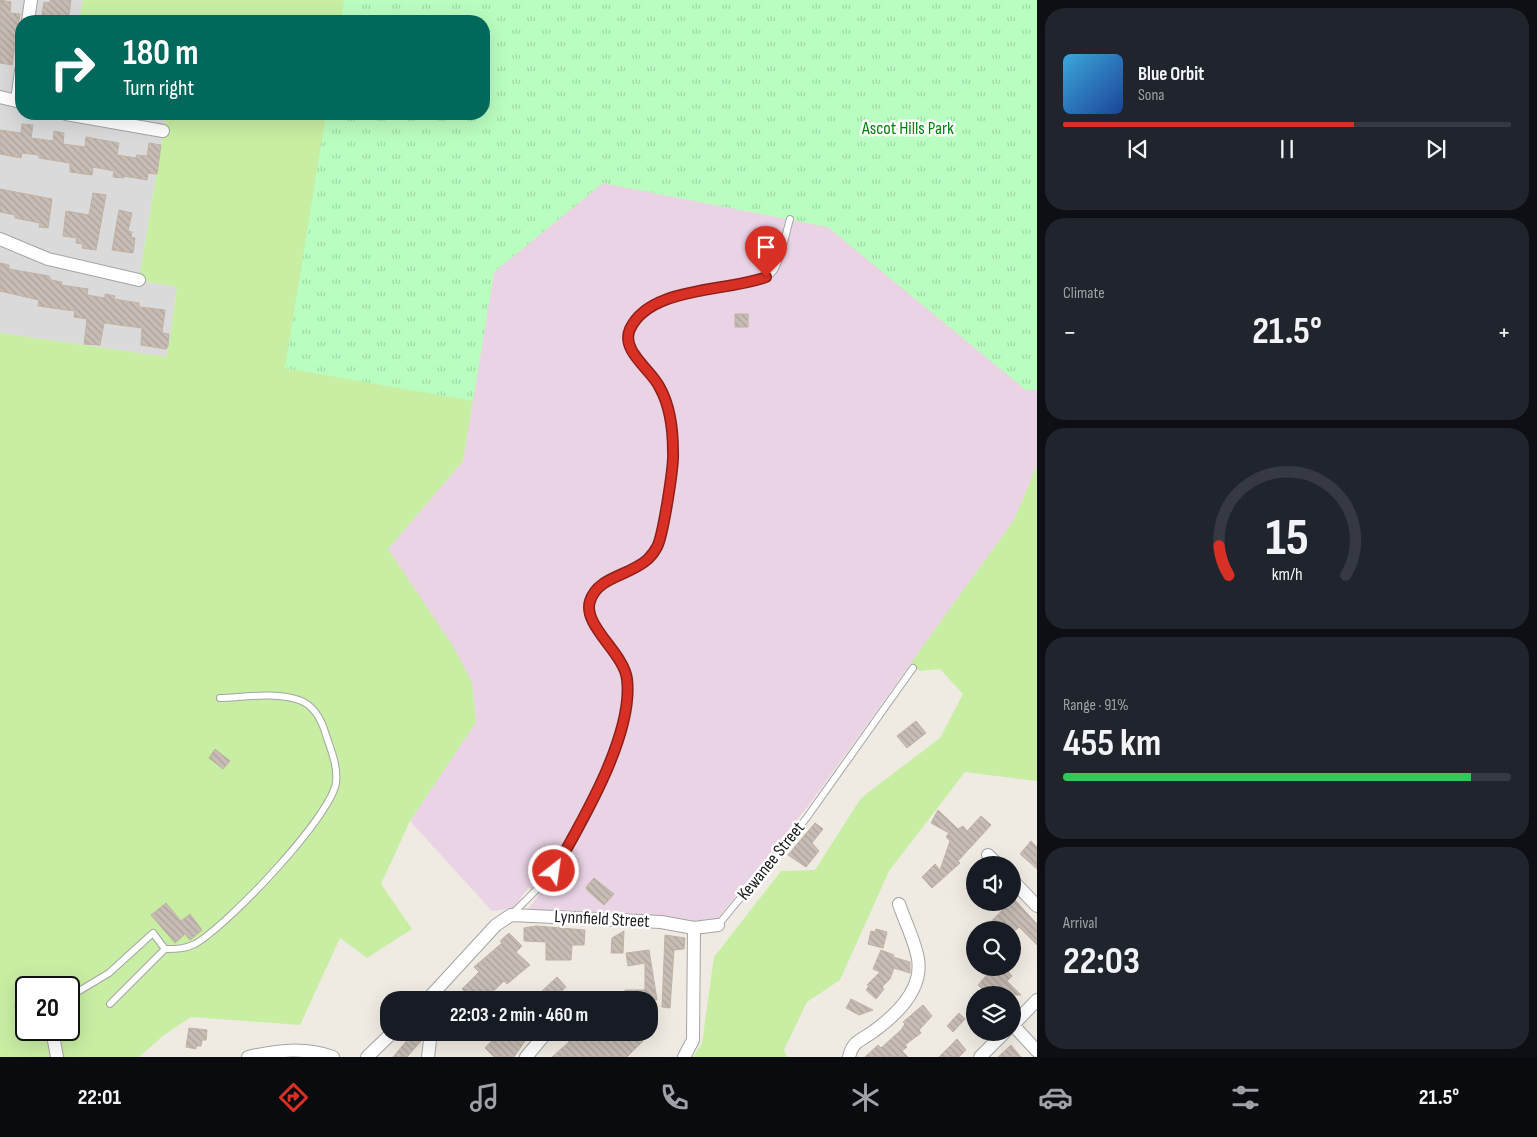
<!DOCTYPE html>
<html lang="en">
<head>
<meta charset="utf-8">
<style>
  :root { --surface:#171b24; --page:#20242c; --text:#f1f3f6; --muted:#9ea1a6; --line:#363941; --accent:#d93025 }
  body { margin:0; font-family:"Sofia Sans Condensed",sans-serif; background:var(--page); color:var(--text); height:100vh; display:flex; flex-direction:column; font-size:19px; white-space:nowrap }
  * { box-sizing:border-box; margin:0 }
  p { font-size:16px; color:var(--muted) }
  .icon { flex:none; width:28px; height:28px; fill:none; stroke:currentColor; stroke-width:2; stroke-linecap:round; stroke-linejoin:round }
  .map { position:relative; flex:1; overflow:hidden }
  .panel { display:flex; flex-direction:column; gap:8px; padding:8px; background:#0d0f14; width:500px }
  .panel>* { flex:none }
  .top-card { position:absolute; left:15px; top:15px; width:475px; height:105px; border-radius:20px; box-shadow:0 5px 20px #0002; background:#00695c; color:#fff; overflow:hidden }
  .buttons { position:absolute; left:966px; top:856px; display:grid; gap:10px }
  .buttons a { display:grid; place-items:center; width:55px; height:55px; border-radius:50%; background:var(--surface); box-shadow:0 5px 20px #0002; font-size:25px }
  .speed { position:absolute; left:15px; top:976px; display:flex; gap:10px; font-size:25px; font-weight:700; text-align:center }
  .speed>* { display:grid; place-content:center; width:65px; height:65px; border-radius:50%; background:var(--surface); box-shadow:0 5px 20px #0002; line-height:1 }
  .speed .limit { border:2px solid #111; border-radius:8px; background:#fff; color:#111 }
  .pin { position:absolute; display:grid; place-items:center; width:42px; height:42px; color:#fff; margin:-51px -21px; border-radius:50% 50% 50% 0; rotate:-45deg; box-shadow:0 0 5px #0007 }
  .pin .icon { rotate:45deg }
  .me { position:absolute; width:55px; margin:-28px; rotate:30deg; stroke-linejoin:round; filter:drop-shadow(0 0 4px #0008) }
  .turn { display:flex; align-items:center; gap:18px; height:105px; padding:0 25px; font-size:22px }
  .turn .icon { width:65px; height:65px; stroke-width:2.5 }
  .turn b { display:block; font-size:35px; line-height:42px }
  .big { font-size:38px; font-weight:700; line-height:1.1 }
  .panel .tile { flex:1; display:flex; flex-direction:column; justify-content:center; gap:8px; min-width:0; padding:0 18px; border-radius:20px; background:var(--page) }
  .panel .dial { align-items:center; gap:0 }
  .dial svg { height:130px; overflow:visible; fill:none; stroke:var(--line); stroke-width:7; stroke-linecap:round; text-anchor:middle }
  .dial text { fill:var(--text); stroke:none }
  .song { display:flex; align-items:center; gap:15px }
  .cover { width:60px; height:60px; border-radius:8px; background:linear-gradient(135deg,hsl(200 70% 55%),hsl(220 70% 35%)) }
  .played { height:5px; border-radius:2px; background:linear-gradient(90deg,var(--accent) 65%,var(--line) 65%) }
  .keys { display:flex; justify-content:space-around; direction:ltr }
  .heat { display:flex; justify-content:space-between; align-items:center; font-size:28px; direction:ltr }
  .charge { height:8px; border-radius:4px; background:linear-gradient(90deg,#34c759 91%,var(--line) 0) }
  .trip { position:absolute; left:380px; top:991px; width:278px; height:50px; border-radius:20px; background:var(--surface); box-shadow:0 5px 20px #0002; font-weight:700; line-height:50px; text-align:center }
  .dock { display:flex; height:80px; justify-content:space-around; align-items:center; background:#090b0e; color:var(--muted) }
  .dock .icon { width:35px; height:35px }
  .dock .current { color:var(--accent) }
  .dock b { font-size:22px; color:var(--text) }
  main { display:flex; flex:1; min-height:0 }
  .map>svg:first-child { display:block }
  .residential { fill:#dbdada }
  .industrial { fill:#e9d3e5 }
  .grass { fill:#c8eea3; fill-rule:evenodd }
  .park { fill:url(#park-tufts) }
  .building { fill:url(#building-back-hatch); stroke:#c2b1a3 }
  .lines { fill:none; stroke-linecap:round; stroke-linejoin:round }
  .service-casing { stroke:#a4a4a4; stroke-width:8 }
  .minor-casing { stroke:#a4a4a4; stroke-width:14 }
  .service { stroke:#fff; stroke-width:6 }
  .minor { stroke:#fff; stroke-width:12 }
  .route-casing { stroke:#8d1f18; stroke-width:12 }
  .route { stroke:#d93025; stroke-width:9 }
  .labels { text-anchor:middle; dominant-baseline:central; stroke-width:5; stroke-linejoin:round; paint-order:stroke }
  .park-label { font-size:18px; fill:#03830d; stroke:#fff }
  .street-label { font-size:18px; fill:#1d1d1d; stroke:#fff }
</style>
</head>
<body>
<main>
<div class="map">
<svg width="1037" height="1057" viewBox="0 0 1037 1057">
  <defs>
    <pattern id="park-tufts" width="24" height="20" patternUnits="userSpaceOnUse" patternTransform="scale(1.25)"><rect width="24" height="20" fill="#bafdc0"/><path d="M3 7l-1-3M5 7V3M7 7l1-3M15 17l-1-3M17 17v-4M19 17l1-3" fill="none" stroke="#9fd8a5"/></pattern>
    <pattern id="building-back-hatch" width="6" height="6" patternUnits="userSpaceOnUse" patternTransform="scale(1.25)"><rect width="6" height="6" fill="#c7bdb5"/><path d="M-1 5l2 2M0 0l6 6M5-1l2 2" fill="none" stroke="#aaa29b"/></pattern>
  </defs>
  <rect width="100%" height="100%" fill="#efebe2"/>
  <!-- residential -->
  <path class="residential" d="M0,0H83L79,21H21V114H166L139,280L177,287L167,357L0,333Z"/>
  <!-- industrial -->
  <path class="industrial" d="M603,183L828,227L1026,389L1037,390V465L1014,520L809,805L714,923L530,911L528,909L540,894L529,887L513,908L492,911L410,821L476,722L472,682L388,549L463,461L494,272Z"/>
  <!-- grass -->
  <path class="grass" d="M83,0H1037V390H1026L828,227L603,183L494,272L463,461L388,549L453,646L472,682L476,722L410,821L381,884L412,929L367,958L340,938L300,1025L191,1017L164,1035L139,1057H0V333L167,357L177,287L139,280L166,114H484V21H79ZM26,988H69V1030H26Z
    M1037,465V781L965,772L889,871L840,980L807,1002L784,1050L787,1057H693L702,1043L714,957L781,871L815,870L861,798L940,738L963,694L940,669L920,671L910,664L1014,520Z"/>
  <!-- park -->
  <path class="park" d="M344,0H1037V390H1026L828,227L603,183L494,272L473,401L285,368L326,114H484V21H341Z"/>
  <!-- building -->
  <path class="building" d="M0,0L11,2L10,13L20,14L12,65L0,63Z
    M50,0H71L68,21H41L44,2L50,3Z
    M22,124L33,125L31,138L53,141L54,131L64,133L63,144L85,147L86,137L119,143L117,155L136,158L137,155L147,156L149,143L161,145L157,174L148,173L147,180L124,176V178L113,177L114,171L93,167L92,175L70,172V163L39,158V155L22,153L21,158L0,154V130L21,133Z
    M0,189L52,199L48,228L39,227L40,223L15,218V215L0,212Z
    M93,193L106,195L96,250L82,248L83,244L76,243L77,238L63,236L66,211L89,215Z
    M119,210L132,213L128,231L132,232L131,237L135,238L133,253L112,250Z
    M0,263L9,265V269L49,276L51,280L62,282L61,285L88,289L87,295L105,298V294L115,296L114,299L139,303V307L165,310L162,333L169,334L168,346L166,349L141,345L142,328L104,323L100,345L84,344L87,319L74,317L75,311L38,306L39,300L0,291Z
    M735,314H748V327H735Z
    M916,721L926,733L907,748L897,736Z
    M215,749L230,761L223,769L209,758Z
    M938,810L958,829L963,826L967,831L981,816L991,825L958,861L960,863L932,888L922,877L935,864L940,870L950,841L946,837L949,833L931,823Z
    M815,823L823,829L812,843L819,851L806,867L788,855Z
    M1031,841L1037,847V869L1020,854Z
    M594,878L614,894L604,905L587,890L586,887Z
    M1014,899L1037,924V945L1019,927L1016,930H983L1010,902H1012Z
    M166,903L181,921L190,914L202,930L190,940L185,934L175,943L151,915Z
    M536,926L585,930L584,945H572L571,960H546V942L524,941V928Z
    M876,929L887,932L883,948L868,944L871,931L875,932Z
    M624,931L623,953H611L612,938Z
    M509,933L522,946L516,952L530,965L507,984L504,981L484,1000H454L464,991L462,989L479,972L474,967L502,943L500,941Z
    M665,935L685,938L684,949L674,950L670,1008L662,1007Z
    M649,950L657,1000H624L625,990H645V963L628,966L626,953Z
    M881,950L894,955L893,957L910,962V973L894,968L890,979L882,987L884,989L876,999L866,990L869,986L867,985L880,972L873,969Z
    M992,969L1000,975L1006,969L1012,976L1007,981L1021,995H988L978,985Z
    M557,977L566,987L560,993L567,1000H549L541,992Z
    M851,999L873,1010L859,1015L846,1008Z
    M15,1005L26,1006V1024L17,1025Z
    M923,1005L932,1016L919,1030L921,1033L905,1045L907,1047L902,1051L908,1057H865L878,1045L881,1048L901,1030L905,1024L903,1022Z
    M959,1013L965,1019L953,1032L947,1026Z
    M189,1028L207,1030L206,1040H202L201,1046H196V1049L186,1047Z
    M414,1032H423L422,1040L407,1057H393Z
    M500,1032H531L514,1057H494L485,1048Z
    M570,1032H635L643,1041L627,1057H552L569,1042L564,1037Z
    M957,1039L966,1050L959,1057H939Z
    M1011,1045L1021,1057H998Z"/>
  <g class="lines">
    <!-- service casing -->
    <g class="service-casing">
      <path id="service" d="M512,914C525,901 540,887 552,873C580,840 634,720 627,678C622,651 586,630 589,604C592,578 631,575 647,559C651,556 656,549 658,545C665,525 674,464 673,443C672,425 668,402 660,386C650,370 621,351 630,330C643,298 698,290 728,286C743,284 764,284 774,270C781,260 786,232 790,219
        M718,925L805,820L913,668
        M69,997L109,973L153,933L165,949C176,949 185,949 195,944C227,926 330,818 336,783C338,766 331,750 326,735C322,721 314,705 299,700C275,692 245,697 220,698
        M110,1004L165,949"/>
    </g>
    <!-- minor casing -->
    <g class="minor-casing">
      <path id="minor" d="M28,21L31,0
        M0,97L21,102
        M17,100L21,71
        M66,114L163,131
        M0,239L48,259L139,280
        M988,855L998,865
        M1012,880L1037,906
        M427,1000L496,925L511,915L661,922L694,928
        M1013,1025L1037,1051
        M1012,1026L1037,1000
        M52,1030L57,1057
        M248,1057C277,1050 305,1047 333,1057
        M367,1057L393,1032
        M428,1057L431,1032
        M526,1057L547,1032
        M684,1057L693,1040L694,928L718,925
        M849,1057C853,1040 861,1041 874,1031C896,1015 923,989 918,959C915,941 905,922 899,904
        M980,1057L1005,1032"/>
    </g>
    <!-- service -->
    <use href="#service" class="service"/>
    <!-- minor -->
    <use href="#minor" class="minor"/>
  </g>
  <g class="lines">
    <!-- route casing -->
    <g class="route-casing">
      <path id="route" d="M554,871C581,823 634,735 627,679C624,653 582,625 590,601C598,576 630,576 648,559C651,556 655,551 657,547C663,536 674,466 673,452C673,431 670,406 660,388C652,370 620,351 630,329C650,286 727,292 766,277"/>
    </g>
    <!-- route -->
    <use href="#route" class="route"/>
  </g>
  <g class="labels">
    <!-- park labels -->
    <g class="park-label">
      <text x="908" y="128">Ascot Hills Park</text>
    </g>
    <!-- street labels -->
    <g class="street-label">
      <text transform="translate(771 861) rotate(-51)">Kewanee Street</text>
      <text transform="translate(602 919) rotate(3)">Lynnfield Street</text>
    </g>
  </g>
</svg>
<div class="buttons">
<a><svg class="icon" aria-label="sound" viewBox="0 0 24 24"><path d="M4 9h4l5-4v14l-5-4H4zM17 9q2 3 0 6"/></svg></a>
<a><svg class="icon" aria-label="search" viewBox="0 0 24 24"><circle cx="10" cy="10" r="6"/><path d="M15 15l6 6"/></svg></a>
<a><svg class="icon" aria-label="layers" viewBox="0 0 24 24"><path d="M12 4l9 5-9 5-9-5zM3 14l9 5 9-5"/></svg></a>
</div>
<div class="speed"><div class="limit">20</div></div>
<div class="pin" style="left:766px;top:277px;background:#d93025"><svg class="icon" aria-label="arrive" viewBox="0 0 24 24"><path d="M6 21V4h12l-3 4 3 4H6"/></svg></div>
<svg class="me" style="left:554px;top:871px" viewBox="-20 -20 40 40"><circle r="17" fill="#d93025" stroke="#fff" stroke-width="3"/><path d="M0-11L8 9 0 5-8 9z" fill="#fff"/></svg>
<div class="trip">22:03 · 2 min · 460 m</div>
<div class="top-card">
<div class="turn"><svg class="icon" aria-label="right" viewBox="0 0 24 24"><path d="M7 20v-9h11M14 6l5 5-5 5"/></svg><div><b>180 m</b>Turn right</div></div>
</div>
</div>
<section class="panel">
<div class="tile">
<div class="song"><i class="cover"></i><div><b>Blue Orbit</b><p>Sona</p></div></div>
<div class="played"></div>
<div class="keys"><svg class="icon" aria-label="previous" viewBox="0 0 24 24"><path d="M18 5L8 12l10 7zM5 5v14"/></svg><svg class="icon" aria-label="pause" viewBox="0 0 24 24"><path d="M8 5v14M16 5v14"/></svg><svg class="icon" aria-label="next" viewBox="0 0 24 24"><path d="M6 5l10 7-10 7zM19 5v14"/></svg></div>
</div>
<div class="tile"><p>Climate</p>
<div class="heat"><a>−</a><b class="big">21.5°</b><a>+</a></div>
</div>
<div class="tile dial"><svg viewBox="0 0 100 80">
<path d="M14 69A42 42 0 1 1 86 69"/>
<path d="M14 69A42 42 0 0 1 8 51" stroke="#d93025"/>
<text x="50" y="56" font-size="32" font-weight="700">15</text>
<text x="50" y="72" font-size="11">km/h</text>
</svg></div>
<div class="tile"><p>Range · 91%</p><b class="big">455 km</b><div class="charge"></div></div>
<div class="tile"><p>Arrival</p><b class="big">22:03</b></div>
</section>
</main>
<nav class="dock">
<b>22:01</b>
<svg class="icon current" aria-label="directions" viewBox="0 0 24 24"><path d="M12 3l9 9-9 9-9-9zM9 14v-3h6M13 9l2 2-2 2"/></svg>
<svg class="icon" aria-label="music" viewBox="0 0 24 24"><path d="M9 18V5l10-2v13"/><circle cx="6" cy="18" r="3"/><circle cx="16" cy="16" r="3"/></svg>
<svg class="icon" aria-label="phone" viewBox="0 0 24 24"><path d="M5 4h4l2 5-3 2q2 4 5 5l2-3 5 2v4C11 20 4 13 5 4z"/></svg>
<svg class="icon" aria-label="climate" viewBox="0 0 24 24"><path d="M12 3v18M4 7l16 10M4 17L20 7"/></svg>
<svg class="icon" aria-label="car" viewBox="0 0 24 24"><path d="M5 17H2v-5l4-1 3-4h7l3 4 3 1v5h-3M9 17h6M6 11h13"/><circle cx="7" cy="17" r="2"/><circle cx="17" cy="17" r="2"/></svg>
<svg class="icon" aria-label="filters" viewBox="0 0 24 24"><path d="M4 7h16M4 17h16"/><circle cx="9" cy="7" r="2"/><circle cx="15" cy="17" r="2"/></svg>
<b>21.5°</b>
</nav>
</body>
</html>
